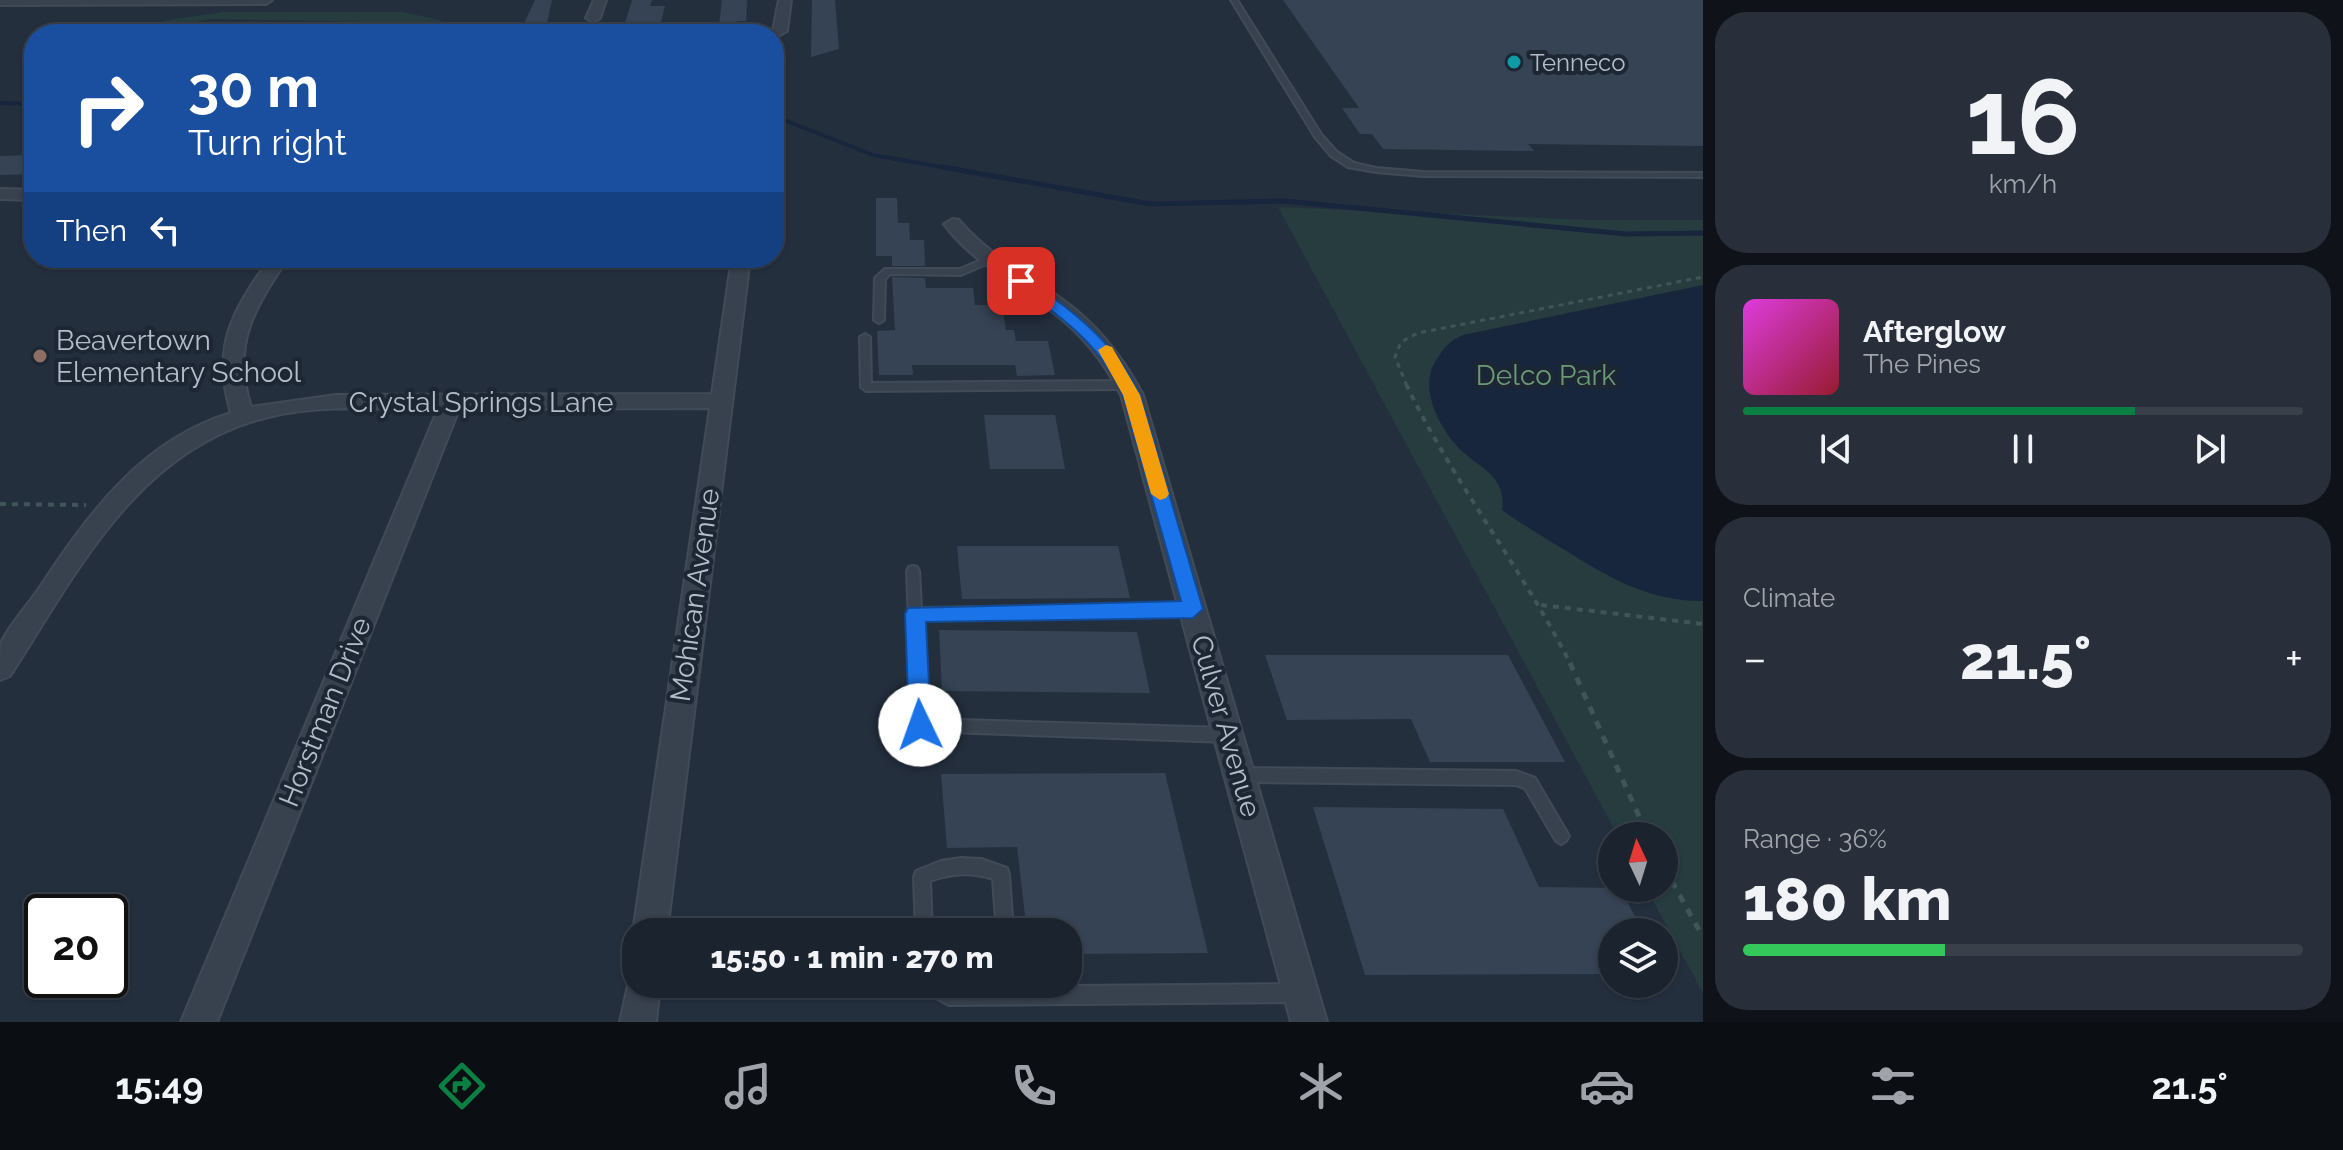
<!DOCTYPE html>
<html lang="en">
<head>
<meta charset="utf-8">
<style>
  :root { --surface:#1b232e; --page:#282f3a; --text:#f1f3f6; --muted:#a0a4aa; --line:#39404a; --accent:#0b8043 }
  body { margin:0; font-family:Raleway,sans-serif; background:var(--page); color:var(--text); height:100vh; display:flex; flex-direction:column; font-size:30px; white-space:nowrap }
  * { box-sizing:border-box; margin:0 }
  p { font-size:26px; color:var(--muted) }
  .icon { flex:none; width:44px; height:44px; fill:none; stroke:currentColor; stroke-width:2; stroke-linecap:round; stroke-linejoin:round }
  .map { position:relative; flex:1; overflow:hidden }
  .sheet { display:flex; flex-direction:column; gap:12px; padding:12px; background:#0f1319; width:640px }
  .sheet>* { flex:none }
  .banner { position:absolute; left:24px; top:24px; width:760px; height:244px; border-radius:32px; box-shadow:0 2px 6px #0004,0 0 0 2px var(--line); background:#1a4fa0; color:#fff; overflow:hidden }
  .needle { width:52px; rotate:356deg }
  .tools { position:absolute; left:1598px; top:822px; display:grid; gap:16px }
  .tools a { display:grid; place-items:center; width:80px; height:80px; border-radius:50%; background:var(--surface); box-shadow:0 2px 6px #0004,0 0 0 2px var(--line); font-size:40px }
  .speed { position:absolute; left:24px; top:894px; display:flex; gap:16px; font-size:40px; font-weight:700; text-align:center }
  .speed>* { display:grid; place-content:center; width:104px; height:104px; border-radius:50%; background:var(--surface); box-shadow:0 2px 6px #0004,0 0 0 2px var(--line); line-height:1 }
  .speed .limit { border:4px solid #111; border-radius:12px; background:#fff; color:#111 }
  .pin { position:absolute; display:grid; place-items:center; width:68px; height:68px; color:#fff; margin:-34px; border-radius:16px; box-shadow:0 4px 12px #0006 }
  .me { position:absolute; width:88px; margin:-44px; rotate:357deg; stroke-linejoin:round; filter:drop-shadow(0 0 6px #0008) }
  .turn { display:flex; align-items:center; gap:28px; height:168px; padding:0 32px; font-size:36px }
  .turn .icon { width:104px; height:104px; stroke-width:2.5 }
  .turn b { display:block; font-size:56px; line-height:68px }
  .then { display:flex; align-items:center; height:76px; padding:0 32px; background:#0003; gap:16px; font-size:30px }
  .big { font-size:60px; font-weight:800; line-height:1.1 }
  .sheet .widget { flex:1; display:flex; flex-direction:column; justify-content:center; gap:12px; min-width:0; padding:0 28px; border-radius:32px; background:var(--page) }
  .sheet .dial { align-items:center; gap:0 }
  .dial b { font-size:104px; line-height:1 }
  .song { display:flex; align-items:center; gap:24px }
  .cover { width:96px; height:96px; border-radius:12px; background:linear-gradient(135deg,hsl(300 70% 55%),hsl(350 70% 35%)) }
  .played { height:8px; border-radius:4px; background:linear-gradient(90deg,var(--accent) 70%,var(--line) 70%) }
  .keys { display:flex; justify-content:space-around; direction:ltr }
  .heat { display:flex; justify-content:space-between; align-items:center; font-size:44px; direction:ltr }
  .charge { height:12px; border-radius:6px; background:linear-gradient(90deg,#34c759 36%,var(--line) 0) }
  .trip { position:absolute; left:622px; top:918px; width:460px; height:80px; border-radius:32px; background:var(--surface); box-shadow:0 2px 6px #0004,0 0 0 2px var(--line); font-weight:800; line-height:80px; text-align:center }
  .dock { display:flex; height:128px; justify-content:space-around; align-items:center; background:#0b0e12; color:var(--muted) }
  .dock .icon { width:56px; height:56px }
  .dock .active { color:var(--accent) }
  .dock b { font-size:36px; color:var(--text) }
  main { display:flex; flex:1; min-height:0 }
  .map>svg:first-child { display:block }
  .green { fill:#263c3f }
  .water { fill:#17263c }
  .lines { fill:none; stroke-linecap:round; stroke-linejoin:round }
  .stream-far1 { stroke:#17263c; stroke-width:4 }
  .stream { stroke:#17263c; stroke-width:5 }
  .building { fill:#364354 }
  .service-casing { stroke:#414a57; stroke-width:4 }
  .minor-casing { stroke:#414a57; stroke-width:4 }
  .path-far2 { stroke:#3f5557; stroke-width:3; stroke-dasharray:5 5; stroke-linecap:butt }
  .path-far1 { stroke:#3f5557; stroke-width:4; stroke-dasharray:6 6; stroke-linecap:butt }
  .path { stroke:#3f5557; stroke-width:5; stroke-dasharray:8 8; stroke-linecap:butt }
  .service { fill:#38414e; fill-rule:evenodd }
  .minor { fill:#38414e; fill-rule:evenodd }
  .route { fill:#1a73e8; stroke:#114b97; stroke-width:2 }
  .slow { fill:#f59e0b }
  .culture-dot { fill:#0f9aa8; stroke:#1d2633; stroke-width:3 }
  .education-dot { fill:#8d6e63; stroke:#1d2633; stroke-width:3 }
  .labels { text-anchor:middle; dominant-baseline:central; stroke-width:8; stroke-linejoin:round; paint-order:stroke }
  .far-poi-label { font-size:24px; fill:#b4bcc9; stroke:#1d2633; text-anchor:start }
  .poi-label { font-size:28px; fill:#b4bcc9; stroke:#1d2633; text-anchor:start }
  .park-label { font-size:28px; fill:#6b9a76; stroke:#1d2633 }
  .street-label { font-size:28px; fill:#b4bcc9; stroke:#1d2633 }
</style>
</head>
<body>
<main>
<div class="map">
<svg width="1703" height="1022" viewBox="0 0 1703 1022">
  <rect width="100%" height="100%" fill="#242f3e"/>
  <!-- green -->
  <path class="green" d="M223,12H402L440,20L454,34H432L414,23L406,34H187L199,23H411L211,19L199,21L185,34H130L168,20Z
    M1278,207L1593,220H1703V993L1646,888H1664V836H1618Z"/>
  <!-- water -->
  <path class="water" d="M1703,285V601C1655,601 1621,584 1581,560C1554,543 1528,529 1502,510C1507,478 1482,469 1463,452C1442,433 1419,391 1434,364C1442,350 1448,341 1463,335Z"/>
  <g class="lines">
    <!-- stream-far1 -->
    <path class="stream-far1" d="M0,103L34,104
      M774,116L873,155L954,169"/>
    <!-- stream -->
    <path class="stream" d="M943,167L1150,204L1284,201L1626,234L1703,233"/>
  </g>
  <!-- building -->
  <path class="building" d="M535,0H552L546,27L540,28L538,34H519Z
    M632,0H652L650,6H665L658,34H630L631,30H623Z
    M722,0H747L746,21H737L735,34H718Z
    M812,0H835L839,49L811,57Z
    M1283,0H1703V146L1528,144L1534,151L1383,149L1372,134H1360L1342,108H1359Z
    M34,155V174L0,175V156Z
    M876,198H897L898,223H909L910,240H924L925,266H892V256H876Z
    M892,277L925,278L926,288H973L975,305H1002L1006,330H1014L1016,341H1048L1055,375L1017,376L1015,365H912L913,375H879L877,331L895,330Z
    M984,415H1055L1065,469H990Z
    M957,546H1118L1130,598L962,599Z
    M939,630L1137,632L1150,693L942,691Z
    M1265,655H1508L1565,762H1430L1411,719L1287,720Z
    M1165,773L1208,953L1068,954V932H1027L1017,847L947,848L941,774Z
    M1313,807L1503,809L1539,887L1620,888L1643,932H1612V974L1365,975Z"/>
  <g class="lines">
    <!-- service casing -->
    <g class="service-casing">
      <path id="service" d="M1231,0H1237L1321,134L1337,152L1354,163L1376,168L1423,172L1703,173V177L1423,176L1376,172L1348,167L1331,156L1315,137Z
        M990,256L993,257V261L961,275L890,274L885,279L884,320L879,323L874,320L875,278L885,269H960Z
        M865,334L870,337L871,383L1127,381L1132,385L1127,389L866,391L861,387L860,337Z
        M913,566L917,567L919,571L921,608L1193,604L1198,605L1200,609L1198,613L1193,614L922,619L927,719L1228,728L1233,730L1235,735L1233,740L1228,742L920,731L915,730L913,725L907,571L909,567Z
        M1240,768L1516,771L1535,778L1569,836L1566,841L1561,844L1556,841L1525,788L1516,785L1240,782L1235,780L1233,775L1235,770Z
        M961,858L981,859L1007,868L1009,874L1013,932H997L993,879C972,872 951,873 930,881L932,932H916L914,877L916,871L941,861Z
        M918,984H944L950,987L1298,984L1304,987L1307,993L1304,999L1298,1002L949,1005L921,990Z"/>
    </g>
    <!-- minor casing -->
    <g class="minor-casing">
      <path id="minor" d="M0,0H272L266,4L0,5Z
        M594,0H606L600,18L593,22L586,18Z
        M779,0H791L787,31L780,35L773,31Z
        M0,189L34,190V200L0,199Z
        M953,219L959,220C988,255 1027,274 1063,300C1098,325 1123,357 1143,395L1327,1022H1291L1121,395C1104,361 1081,333 1050,310C1014,282 972,262 944,224Z
        M270,258H288C254,309 231,344 251,407L336,395L712,394L732,258H750L667,932H636V938L633,932L710,408L459,409L217,1022H181L438,409C382,409 322,404 268,417C137,449 77,572 10,676L0,680C0,669 0,653 1,643C10,624 28,605 40,587C89,513 142,440 231,413C211,346 232,312 270,258Z
        M636,970V984H660L656,1022H620L631,972Z"/>
    </g>
    <!-- path-far2 -->
    <path class="path-far2" d="M1407,386L1395,357L1401,342L1418,333L1703,277"/>
    <!-- path-far1 -->
    <path class="path-far1" d="M1406,384C1453,482 1522,568 1571,665
      M0,504L86,505
      M1541,605L1703,624"/>
    <!-- path -->
    <path class="path" d="M1570,663L1648,836
      M1664,867L1703,937"/>
    <!-- service -->
    <use href="#service" class="service"/>
    <!-- minor -->
    <use href="#minor" class="minor"/>
  </g>
  <!-- route -->
  <path class="route" d="M1016,278H1026C1073,311 1115,342 1140,395L1203,609L1193,618L926,622L931,725L928,732L920,734L913,732L909,725L905,614L908,608L1181,601L1123,395C1101,345 1059,315 1016,284Z"/>
  <!-- slow -->
  <path class="slow" d="M1106,345L1112,347L1140,395L1169,494L1166,498L1160,500L1151,494L1123,395L1098,350Z"/>
  <!-- markers -->
  <circle class="culture-dot" cx="1514" cy="62" r="8"/>
  <circle class="education-dot" cx="40" cy="356" r="8"/>
  <g class="labels">
    <!-- far-poi labels -->
    <g class="far-poi-label">
      <text x="1530" y="62">Tenneco</text>
    </g>
    <!-- poi labels -->
    <g class="poi-label">
      <text x="56" y="340">Beavertown<tspan x="56" dy="32">Elementary School</tspan></text>
    </g>
    <!-- park labels -->
    <g class="park-label">
      <text x="1546" y="375">Delco Park</text>
    </g>
    <!-- street labels -->
    <g class="street-label">
      <text x="481" y="402">Crystal Springs Lane</text>
      <text transform="translate(695 595) rotate(-82)">Mohican Avenue</text>
      <text transform="translate(325 712) rotate(-68)">Horstman Drive</text>
      <text transform="translate(1226 726) rotate(74)">Culver Avenue</text>
    </g>
  </g>
</svg>
<div class="tools">
<a><svg class="needle" viewBox="-14 -14 28 28"><path d="M0-13l5 13h-10z" fill="#e53935"/><path d="M0 13l5-13h-10z" fill="#a0a4aa"/></svg></a>
<a><svg class="icon" aria-label="layers" viewBox="0 0 24 24"><path d="M12 4l9 5-9 5-9-5zM3 14l9 5 9-5"/></svg></a>
</div>
<div class="speed"><div class="limit">20</div></div>
<div class="pin" style="left:1021px;top:281px;background:#d93025"><svg class="icon" aria-label="arrive" viewBox="0 0 24 24"><path d="M6 21V4h12l-3 4 3 4H6"/></svg></div>
<svg class="me" style="left:920px;top:725px" viewBox="-20 -20 40 40"><circle r="19" fill="#fff"/><path d="M0-13L10 11 0 6-10 11z" fill="#1a73e8"/></svg>
<div class="trip">15:50 · 1 min · 270 m</div>
<div class="banner">
<div class="turn"><svg class="icon" aria-label="right" viewBox="0 0 24 24"><path d="M7 20v-9h11M14 6l5 5-5 5"/></svg><div><b>30 m</b>Turn right</div></div>
<div class="then">Then<svg class="icon" aria-label="left" viewBox="0 0 24 24"><path d="M17 20v-9H6M10 6l-5 5 5 5"/></svg></div>
</div>
</div>
<section class="sheet">
<div class="widget dial"><b>16</b><p>km/h</p></div>
<div class="widget">
<div class="song"><i class="cover"></i><div><b>Afterglow</b><p>The Pines</p></div></div>
<div class="played"></div>
<div class="keys"><svg class="icon" aria-label="previous" viewBox="0 0 24 24"><path d="M18 5L8 12l10 7zM5 5v14"/></svg><svg class="icon" aria-label="pause" viewBox="0 0 24 24"><path d="M8 5v14M16 5v14"/></svg><svg class="icon" aria-label="next" viewBox="0 0 24 24"><path d="M6 5l10 7-10 7zM19 5v14"/></svg></div>
</div>
<div class="widget"><p>Climate</p>
<div class="heat"><a>−</a><b class="big">21.5°</b><a>+</a></div>
</div>
<div class="widget"><p>Range · 36%</p><b class="big">180 km</b><div class="charge"></div></div>
</section>
</main>
<nav class="dock">
<b>15:49</b>
<svg class="icon active" aria-label="directions" viewBox="0 0 24 24"><path d="M12 3l9 9-9 9-9-9zM9 14v-3h6M13 9l2 2-2 2"/></svg>
<svg class="icon" aria-label="music" viewBox="0 0 24 24"><path d="M9 18V5l10-2v13"/><circle cx="6" cy="18" r="3"/><circle cx="16" cy="16" r="3"/></svg>
<svg class="icon" aria-label="phone" viewBox="0 0 24 24"><path d="M5 4h4l2 5-3 2q2 4 5 5l2-3 5 2v4C11 20 4 13 5 4z"/></svg>
<svg class="icon" aria-label="climate" viewBox="0 0 24 24"><path d="M12 3v18M4 7l16 10M4 17L20 7"/></svg>
<svg class="icon" aria-label="car" viewBox="0 0 24 24"><path d="M5 17H2v-5l4-1 3-4h7l3 4 3 1v5h-3M9 17h6M6 11h13"/><circle cx="7" cy="17" r="2"/><circle cx="17" cy="17" r="2"/></svg>
<svg class="icon" aria-label="filters" viewBox="0 0 24 24"><path d="M4 7h16M4 17h16"/><circle cx="9" cy="7" r="2"/><circle cx="15" cy="17" r="2"/></svg>
<b>21.5°</b>
</nav>
</body>
</html>
